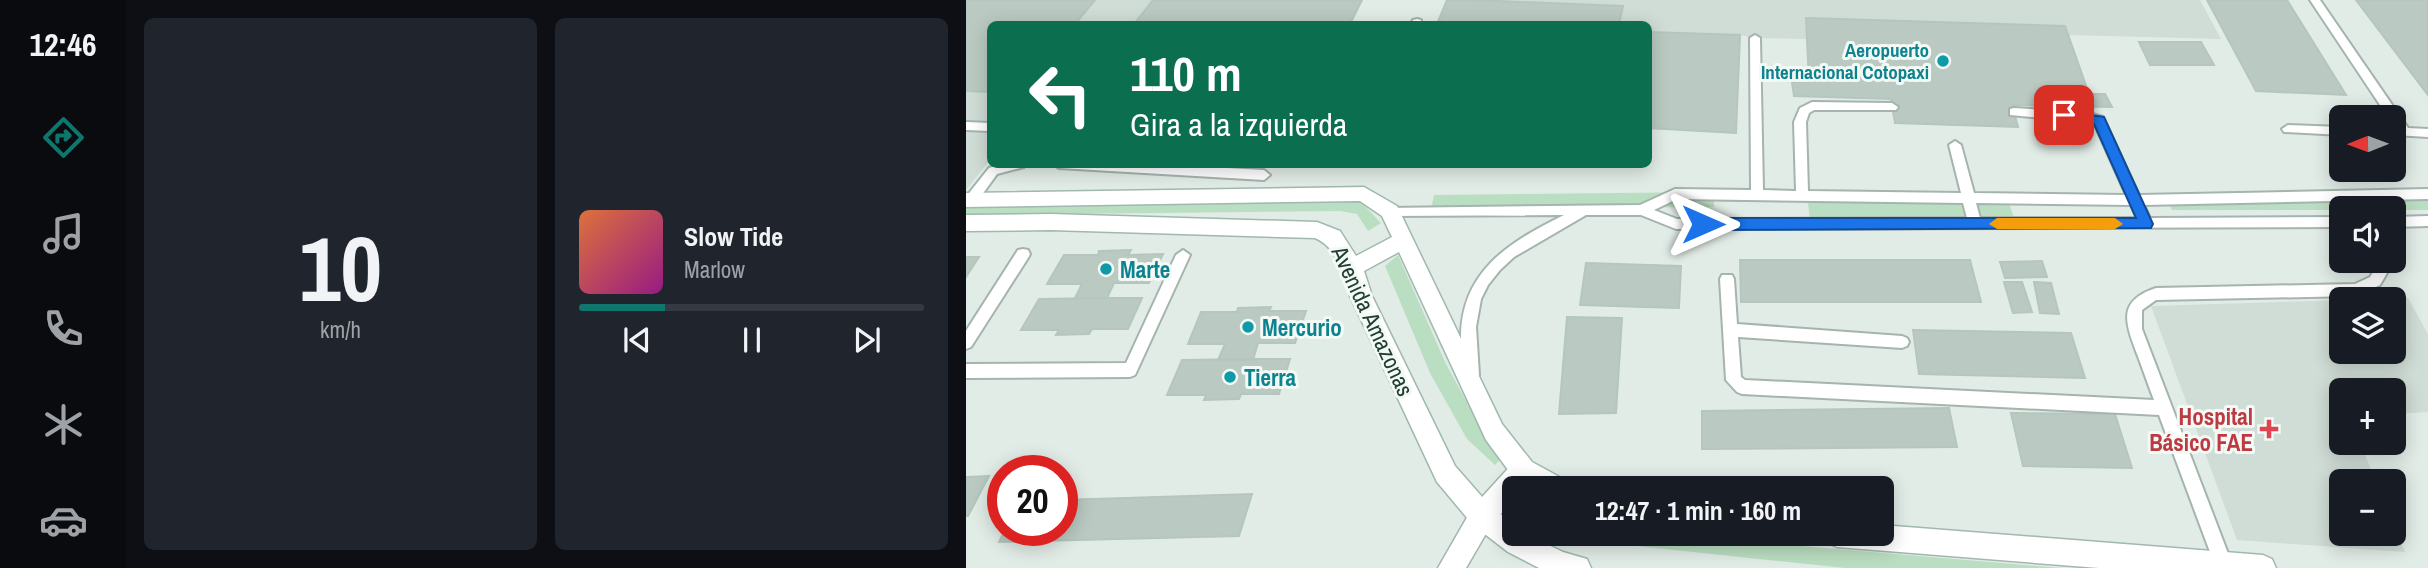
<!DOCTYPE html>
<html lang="es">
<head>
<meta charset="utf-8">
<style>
  :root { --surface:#171b24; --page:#20242c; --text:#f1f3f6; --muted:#9ea1a6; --line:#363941; --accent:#0f766e }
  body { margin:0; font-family:"Archivo Narrow",sans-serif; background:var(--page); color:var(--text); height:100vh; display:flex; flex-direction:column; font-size:26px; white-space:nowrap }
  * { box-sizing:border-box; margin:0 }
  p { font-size:23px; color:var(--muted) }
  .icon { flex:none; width:38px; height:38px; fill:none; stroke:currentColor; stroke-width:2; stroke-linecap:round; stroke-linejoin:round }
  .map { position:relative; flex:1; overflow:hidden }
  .drawer { display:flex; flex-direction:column; gap:18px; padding:18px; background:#0d0f14; width:840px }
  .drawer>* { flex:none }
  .hud { position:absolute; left:21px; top:21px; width:665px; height:147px; border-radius:10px; box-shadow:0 4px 18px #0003; background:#0b6e4f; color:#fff; overflow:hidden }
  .needle { width:46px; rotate:269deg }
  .tools { position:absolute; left:1363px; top:105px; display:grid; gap:14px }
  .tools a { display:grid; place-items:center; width:77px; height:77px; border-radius:10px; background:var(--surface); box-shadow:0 4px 18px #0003; font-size:35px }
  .speed { position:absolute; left:21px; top:455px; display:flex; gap:14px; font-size:35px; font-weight:700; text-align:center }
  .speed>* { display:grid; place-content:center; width:91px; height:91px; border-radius:50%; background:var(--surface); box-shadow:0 4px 18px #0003; line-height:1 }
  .speed .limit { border:10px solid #d22; background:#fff; color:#111 }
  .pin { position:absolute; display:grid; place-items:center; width:60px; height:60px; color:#fff; margin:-30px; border-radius:14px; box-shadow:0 4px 10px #0006 }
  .me { position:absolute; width:77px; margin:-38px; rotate:90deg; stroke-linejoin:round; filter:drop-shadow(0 0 5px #0008) }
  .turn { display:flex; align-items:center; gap:24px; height:147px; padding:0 28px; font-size:32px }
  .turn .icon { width:91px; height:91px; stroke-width:2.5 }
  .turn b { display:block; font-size:49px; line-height:60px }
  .drawer .card { flex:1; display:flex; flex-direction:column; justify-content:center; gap:10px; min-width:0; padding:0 24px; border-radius:10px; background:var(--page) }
  .drawer .dial { align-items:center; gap:0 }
  .dial b { font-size:91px; line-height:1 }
  .song { display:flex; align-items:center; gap:21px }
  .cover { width:84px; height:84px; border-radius:10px; background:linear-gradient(135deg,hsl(20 70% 55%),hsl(310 70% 35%)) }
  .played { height:7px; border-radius:4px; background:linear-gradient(90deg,var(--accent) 25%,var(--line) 25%) }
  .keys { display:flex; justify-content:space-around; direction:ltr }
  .drawer .tiles { flex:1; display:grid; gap:18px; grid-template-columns:repeat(2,1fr) }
  .trip { position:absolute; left:536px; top:476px; width:392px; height:70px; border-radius:10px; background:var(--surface); box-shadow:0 4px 18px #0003; font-weight:800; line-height:70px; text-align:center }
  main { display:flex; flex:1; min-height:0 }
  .dock { display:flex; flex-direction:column; width:126px; justify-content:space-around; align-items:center; background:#090b0e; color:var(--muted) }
  .dock .icon { width:49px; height:49px }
  .dock .on { color:var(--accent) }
  .dock b { font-size:32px; color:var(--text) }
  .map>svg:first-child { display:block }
  .built { fill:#d0dcd6 }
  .green { fill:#badec1 }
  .building { fill:#bacac2; stroke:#b4c6bd; stroke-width:2 }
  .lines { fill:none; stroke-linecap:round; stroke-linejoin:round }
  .lane-casing { stroke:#a5b4ae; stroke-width:4 }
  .street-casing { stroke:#a5b4ae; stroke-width:3 }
  .secondary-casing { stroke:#a0b8ae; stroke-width:3 }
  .lane { fill:#fff; fill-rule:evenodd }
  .street { fill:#fff; fill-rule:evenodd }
  .secondary { fill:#fff; fill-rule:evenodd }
  .route { fill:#1a73e8; stroke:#114b97; stroke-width:2 }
  .slow { fill:#f59e0b }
  .culture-dot { fill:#0f9aa8; stroke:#f3f9f5; stroke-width:2.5 }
  .health-dot { fill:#e0444e; stroke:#f3f9f5; stroke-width:2.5 }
  .labels { text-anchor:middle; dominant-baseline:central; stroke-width:6; stroke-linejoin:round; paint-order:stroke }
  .far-culture-label { font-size:19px; font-weight:bold; fill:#0d838f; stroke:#f3f9f5; text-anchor:end }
  .culture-label { font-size:23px; font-weight:bold; fill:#0d838f; stroke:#f3f9f5; text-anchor:start }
  .street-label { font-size:23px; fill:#223e34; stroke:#f3f9f5 }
  .health-label { font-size:23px; font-weight:bold; fill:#be3a42; stroke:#f3f9f5; text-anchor:end }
</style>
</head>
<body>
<main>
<nav class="dock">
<b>12:46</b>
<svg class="icon on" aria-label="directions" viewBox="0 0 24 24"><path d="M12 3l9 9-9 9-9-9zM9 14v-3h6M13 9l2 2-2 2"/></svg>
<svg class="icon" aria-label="music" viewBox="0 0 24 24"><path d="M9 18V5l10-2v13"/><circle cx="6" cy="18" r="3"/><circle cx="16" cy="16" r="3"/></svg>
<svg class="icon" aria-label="phone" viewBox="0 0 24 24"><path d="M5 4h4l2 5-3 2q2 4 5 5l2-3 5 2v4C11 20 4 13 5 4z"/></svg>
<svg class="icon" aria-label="climate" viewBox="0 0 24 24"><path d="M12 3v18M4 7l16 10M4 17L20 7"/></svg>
<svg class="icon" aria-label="car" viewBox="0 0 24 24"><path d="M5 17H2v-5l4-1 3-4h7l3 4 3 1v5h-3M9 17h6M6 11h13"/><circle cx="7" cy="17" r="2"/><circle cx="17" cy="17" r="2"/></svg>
</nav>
<section class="drawer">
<div class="tiles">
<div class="card dial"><b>10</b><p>km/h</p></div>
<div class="card">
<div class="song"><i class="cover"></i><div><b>Slow Tide</b><p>Marlow</p></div></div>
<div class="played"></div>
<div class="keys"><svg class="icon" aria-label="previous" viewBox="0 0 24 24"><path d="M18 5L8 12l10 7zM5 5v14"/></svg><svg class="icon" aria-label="pause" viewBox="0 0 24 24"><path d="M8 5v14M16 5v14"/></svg><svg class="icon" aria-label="next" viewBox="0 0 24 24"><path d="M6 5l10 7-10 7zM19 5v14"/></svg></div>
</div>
</div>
</section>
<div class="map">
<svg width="1462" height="568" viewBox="0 0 1462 568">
  <rect width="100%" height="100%" fill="#e2ece7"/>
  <!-- built -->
  <path class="built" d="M0,0H396L384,24H24V160L0,190Z
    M481,0H1234L1255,39L1103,35L1123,93L1139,94L1146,107L1047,105L1052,127L929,123L925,99L828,96L826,82H843L841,39L789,38L774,35L770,133L683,128L682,24H471Z
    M1442,298L1462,334V412L1428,414V390H1376V443H1394L1410,481H1376V534H1428V526L1439,552L1271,540L1185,306L1375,300L1376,352H1428V299H1402Z"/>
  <!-- green -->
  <path class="green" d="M748,192V207L465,209L468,195Z
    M1199,195H1462V210H1206Z
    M373,199L396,203L415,223L402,231L391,214L374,211L0,215V205Z
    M842,203H1043L1048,218L844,219Z
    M432,255L480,364L511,421L541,453L529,465L501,439L464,373L419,266Z
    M620,534H695L1095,568H879L661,545Z"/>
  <!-- building -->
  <path class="building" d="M0,0H129L109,24H24V92L0,91Z
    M187,0H396L384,24H168Z
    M481,0H506L657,6L653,24H471Z
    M1241,0H1321L1380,95L1290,91Z
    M1390,0H1462V95Z
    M840,18L1099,26L1123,94H1139L1146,107L1046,105L1052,127L929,123L925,99L828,96L826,82H843Z
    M682,32L774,35L770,133L682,128Z
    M1173,42H1235L1248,65H1184Z
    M165,250L162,255L197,254L183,283H148L141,298H109L116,284H81L98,255H132L133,251Z
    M0,257H13L0,277Z
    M774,260H1004L1015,302H775Z
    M1076,261L1081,277L1039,278L1034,262Z
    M620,263L715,266L713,308L614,305Z
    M1038,282H1056L1066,312L1047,313Z
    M1068,282L1085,283L1093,314L1074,313Z
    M141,298H176L162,329H126L123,334L90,335L93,330H55L73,299Z
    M305,307L303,311H340L329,343H292L287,360H252L259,344H222L235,312H271L272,308Z
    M601,317L656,318L650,413L593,414Z
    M947,330L1105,333L1119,378L953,374Z
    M287,359H324L313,394H275L273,399L238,400L240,395H201L216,360Z
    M983,408L991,447L736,449V411Z
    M1045,413L1149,414L1166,468L1057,466Z
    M23,476L2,516H0V477Z
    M286,494L273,536L33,542L39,530H96V500Z"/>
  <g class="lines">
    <!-- lane casing -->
    <g class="lane-casing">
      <path id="lane" d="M1344,0H1354L1442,128L1462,129V137L1428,135V117H1422Z
        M451,19L455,20V24H445L447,20Z
        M789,35L794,38L797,190L830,191L828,122L834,108L846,102L926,103L932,107L930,110H848L843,113L840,122L842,191L995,193L983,145L989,141L995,145L1008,193L1160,195L1128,123L1044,115V109L1048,108L1123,113L1137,117L1173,195L1462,189V199L1178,205L1184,218L1376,217V227L710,229L675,215H620L548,257L534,270L522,285L515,299L510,327L513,375L510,380L505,382L500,380C495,369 496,354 495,342C493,272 543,242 598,215L424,216L419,214L417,211L419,208L674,205L709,189L785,190L784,38ZM711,199L997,203L1001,218L711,219L688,210ZM1010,203L1165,205L1171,218H1014Z
        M0,122L24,123V131L0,130Z
        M1322,125L1376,127V135L1318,132L1316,129Z
        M35,164H60L58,167L31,174L10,203H0V197L23,168Z
        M87,164H187L298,170L304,175L298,180L93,168Z
        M1462,216V226L1428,227V217Z
        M57,249L62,250L64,254L62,258L5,347L0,349V331L52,250Z
        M217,250L224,255L169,375L164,377L0,378V364L160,363L210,255Z
        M1414,261H1428L1414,285L1390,296L1190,300L1176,310V329L1266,564L1264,568H1250L1193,415L776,394L771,392L760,380L754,279L756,275H766L768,279L771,324L936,336L941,338L943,342L941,346L936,348L772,337L775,377L779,380L1188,400C1182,385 1177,369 1171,354C1159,322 1151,301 1190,288L1389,284L1404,277Z"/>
    </g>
    <!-- street casing -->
    <g class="street-casing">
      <path id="street" d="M557,458L566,462L569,470L557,488H548V499L525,525L500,568H472L507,507L548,462Z"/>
    </g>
    <!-- secondary casing -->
    <g class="secondary-casing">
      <path id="secondary" d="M398,187L431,206L536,424L566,462L599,480L602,488H566L548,478L520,440L433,252L398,271L406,296L489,466L525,507L548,524V534H560L597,552L621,559L625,568H573L542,552L507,525L471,482L384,296C378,274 371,247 349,238L85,230L0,231V215L85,214L351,222L374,231L390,256L426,237L416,216L394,201L0,207V193Z
        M915,525L1297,555L1306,559L1310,568H1133L871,547L862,543L858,534H915Z"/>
    </g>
    <!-- lane -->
    <use href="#lane" class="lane"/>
    <!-- street -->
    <use href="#street" class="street"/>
    <!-- secondary -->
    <use href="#secondary" class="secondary"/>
  </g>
  <!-- route -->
  <path class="route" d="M1098,111L1138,117L1187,224L1185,228L737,230L729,224L737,218H1170L1128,124L1093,119V112Z"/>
  <!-- slow -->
  <path class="slow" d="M1031,218H1149L1157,224L1149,229H1031L1023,224Z"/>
  <!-- markers -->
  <g class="culture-dot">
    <circle cx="977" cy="61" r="7"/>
    <circle cx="140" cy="269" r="7"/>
    <circle cx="282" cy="327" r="7"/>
    <circle cx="264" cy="377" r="7"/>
  </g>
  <path class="health-dot" d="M1299.5 418.5h7v7h7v7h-7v7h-7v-7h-7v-7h7z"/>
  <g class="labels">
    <!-- far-culture labels -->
    <g class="far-culture-label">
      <text x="963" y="50">Aeropuerto<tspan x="963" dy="22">Internacional Cotopaxi</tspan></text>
    </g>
    <!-- culture labels -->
    <g class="culture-label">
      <text x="154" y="269">Marte</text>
      <text x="296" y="327">Mercurio</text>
      <text x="278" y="377">Tierra</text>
    </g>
    <!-- street labels -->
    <g class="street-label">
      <text transform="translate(407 321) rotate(65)">Avenida Amazonas</text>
    </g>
    <!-- health labels -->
    <g class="health-label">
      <text x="1287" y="416">Hospital<tspan x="1287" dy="26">Básico FAE</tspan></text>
    </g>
  </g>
</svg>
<div class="tools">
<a><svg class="needle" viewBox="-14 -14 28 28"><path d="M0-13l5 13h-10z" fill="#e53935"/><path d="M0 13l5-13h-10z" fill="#9ea1a6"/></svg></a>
<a><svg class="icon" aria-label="sound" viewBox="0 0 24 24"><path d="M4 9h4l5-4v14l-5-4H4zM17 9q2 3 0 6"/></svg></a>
<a><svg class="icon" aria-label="layers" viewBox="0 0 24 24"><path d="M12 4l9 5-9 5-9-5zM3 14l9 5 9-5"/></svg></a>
<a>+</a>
<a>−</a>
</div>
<div class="speed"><div class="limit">20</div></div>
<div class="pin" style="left:1098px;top:115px;background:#d93025"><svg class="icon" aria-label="arrive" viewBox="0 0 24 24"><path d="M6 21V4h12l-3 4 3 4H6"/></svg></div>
<svg class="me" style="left:737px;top:224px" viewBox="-20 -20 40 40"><path d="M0-17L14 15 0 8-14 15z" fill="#1a73e8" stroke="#fff" stroke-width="4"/></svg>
<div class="trip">12:47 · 1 min · 160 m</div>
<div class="hud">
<div class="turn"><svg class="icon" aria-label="left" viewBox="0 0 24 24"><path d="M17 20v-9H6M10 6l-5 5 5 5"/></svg><div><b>110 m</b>Gira a la izquierda</div></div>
</div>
</div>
</main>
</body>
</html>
